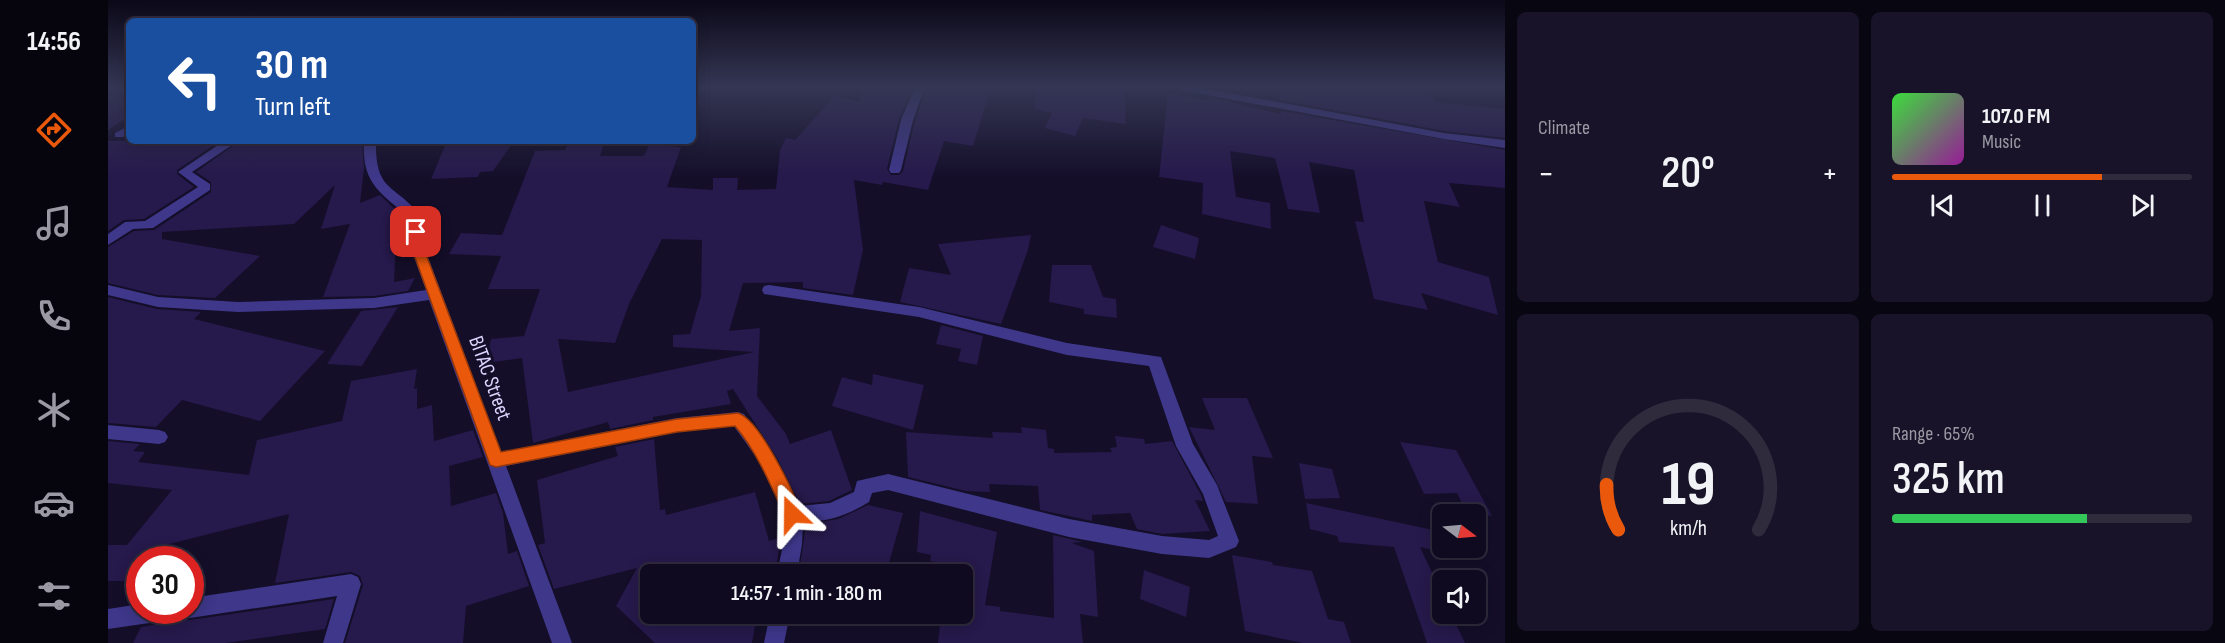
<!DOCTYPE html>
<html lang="en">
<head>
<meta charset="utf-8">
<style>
  :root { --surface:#0f0a1f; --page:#181328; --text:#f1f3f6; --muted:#9b9aa4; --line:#2f2b3d; --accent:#ea580c }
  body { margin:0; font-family:"Sofia Sans Condensed",sans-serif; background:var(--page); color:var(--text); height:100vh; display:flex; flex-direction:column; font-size:22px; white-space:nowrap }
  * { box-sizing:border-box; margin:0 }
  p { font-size:20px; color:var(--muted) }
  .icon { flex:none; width:33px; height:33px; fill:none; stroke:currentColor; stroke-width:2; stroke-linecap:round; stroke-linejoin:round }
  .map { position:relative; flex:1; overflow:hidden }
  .details { display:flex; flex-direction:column; gap:12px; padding:12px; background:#080611; width:720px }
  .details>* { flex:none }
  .top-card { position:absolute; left:18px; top:18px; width:570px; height:126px; border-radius:9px; box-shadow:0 3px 15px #0003,0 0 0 2px var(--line); background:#1a4fa0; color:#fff; overflow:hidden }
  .needle { width:39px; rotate:106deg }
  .tools { position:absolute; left:1324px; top:504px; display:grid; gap:12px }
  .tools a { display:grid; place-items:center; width:54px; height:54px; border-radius:9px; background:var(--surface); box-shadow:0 3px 15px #0003,0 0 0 2px var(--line); font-size:30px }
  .speed { position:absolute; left:18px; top:546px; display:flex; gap:12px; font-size:30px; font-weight:700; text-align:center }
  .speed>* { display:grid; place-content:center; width:78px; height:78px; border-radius:50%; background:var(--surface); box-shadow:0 3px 15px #0003,0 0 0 2px var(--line); line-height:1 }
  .speed .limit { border:9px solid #d22; background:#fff; color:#111 }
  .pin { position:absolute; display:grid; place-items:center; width:51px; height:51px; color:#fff; margin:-26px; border-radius:12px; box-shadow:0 3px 9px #0006 }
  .me { position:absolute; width:66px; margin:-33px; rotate:337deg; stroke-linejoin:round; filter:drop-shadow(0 0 4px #0008) }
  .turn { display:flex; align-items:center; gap:21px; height:126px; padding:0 30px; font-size:27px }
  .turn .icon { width:78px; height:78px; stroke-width:2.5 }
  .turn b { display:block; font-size:42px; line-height:51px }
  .big { font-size:45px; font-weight:600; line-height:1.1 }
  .details .widget { flex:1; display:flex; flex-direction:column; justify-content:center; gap:9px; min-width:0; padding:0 21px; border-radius:9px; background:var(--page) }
  .details .dial { align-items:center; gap:0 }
  .dial svg { height:156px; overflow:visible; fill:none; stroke:var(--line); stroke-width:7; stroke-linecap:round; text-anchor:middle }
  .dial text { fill:var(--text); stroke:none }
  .song { display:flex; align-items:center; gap:18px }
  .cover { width:72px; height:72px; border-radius:9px; background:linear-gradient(135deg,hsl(120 70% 55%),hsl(300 70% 35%)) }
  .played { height:6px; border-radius:3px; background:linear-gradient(90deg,var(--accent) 70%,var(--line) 70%) }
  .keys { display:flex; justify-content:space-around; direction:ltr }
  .heat { display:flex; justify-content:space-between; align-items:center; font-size:33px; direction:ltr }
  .charge { height:9px; border-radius:4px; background:linear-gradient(90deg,#34c759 65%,var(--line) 0) }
  .details .tiles { flex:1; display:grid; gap:12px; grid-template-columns:repeat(2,1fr) }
  .trip { position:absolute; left:532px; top:564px; width:333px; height:60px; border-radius:9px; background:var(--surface); box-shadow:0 3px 15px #0003,0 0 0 2px var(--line); font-weight:600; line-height:60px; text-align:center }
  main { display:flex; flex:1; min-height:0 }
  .menu { display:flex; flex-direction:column; width:108px; justify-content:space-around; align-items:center; background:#06040c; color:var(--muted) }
  .menu .icon { width:42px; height:42px }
  .menu .active { color:var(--accent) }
  .menu b { font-size:27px; color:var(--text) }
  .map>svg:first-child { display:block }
  .building { fill:#26194b; fill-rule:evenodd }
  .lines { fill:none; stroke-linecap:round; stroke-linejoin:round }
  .minor { fill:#3e378a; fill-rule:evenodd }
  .route { fill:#ea580c; stroke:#983908; stroke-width:1.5 }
  .labels { text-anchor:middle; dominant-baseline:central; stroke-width:6; stroke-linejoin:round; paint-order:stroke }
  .street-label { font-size:21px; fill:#ddd6ff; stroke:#140e29 }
</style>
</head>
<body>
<main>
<nav class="menu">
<b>14:56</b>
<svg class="icon active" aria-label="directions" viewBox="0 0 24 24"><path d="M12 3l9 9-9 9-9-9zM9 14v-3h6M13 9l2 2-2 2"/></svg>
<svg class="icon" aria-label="music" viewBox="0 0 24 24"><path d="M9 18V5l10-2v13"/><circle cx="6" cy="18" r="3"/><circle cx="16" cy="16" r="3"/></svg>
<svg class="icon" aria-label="phone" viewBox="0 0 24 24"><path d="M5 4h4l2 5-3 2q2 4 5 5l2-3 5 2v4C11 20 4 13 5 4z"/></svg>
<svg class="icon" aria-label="climate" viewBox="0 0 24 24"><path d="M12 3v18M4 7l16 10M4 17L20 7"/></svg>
<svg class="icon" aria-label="car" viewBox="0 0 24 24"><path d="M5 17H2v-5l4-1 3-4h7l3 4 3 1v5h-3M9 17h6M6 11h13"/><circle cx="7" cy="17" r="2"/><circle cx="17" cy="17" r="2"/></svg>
<svg class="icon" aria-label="filters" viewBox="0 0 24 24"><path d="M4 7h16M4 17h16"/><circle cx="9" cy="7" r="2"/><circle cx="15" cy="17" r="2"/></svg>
</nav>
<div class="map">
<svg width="1397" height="643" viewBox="0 0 1397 643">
  <rect width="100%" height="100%" fill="#140e29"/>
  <!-- building -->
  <path class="building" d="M0,87H21V116L0,130Z
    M754,87H805L791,119L779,169L783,175H791L795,171L807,121L819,87H883L865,146L836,141L820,190L775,182L774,185L746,180L755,250L745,295L695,288V282L635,283L621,331L652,328L649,396L678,434L682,444L723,430L744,490L721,501L692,504L669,458L625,389L619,391L623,404L545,417V420L502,429L500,422L425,443L414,358L378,363L383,339L416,336L432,289H380L393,256L341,254L353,233L394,235L427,151L457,150L461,141H497L492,156H536L541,145L573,147L559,187L605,190V178H630L629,190L668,189L672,150L678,138L687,140L727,95L752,102ZM554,239L594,240L593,296L582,334L565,335V347L646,352L460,392L450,339L507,343L521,304Z
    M928,87H1016L1018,124L975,118L967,136L937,128L944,113L927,109Z
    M1170,87H1315L1327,102L1397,109V138L1336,131L1172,100Z
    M1060,93L1101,101L1100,97L1173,114V111L1397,150V188L1341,183L1352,207L1316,201L1330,262L1381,277L1390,315L1313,293L1320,310L1266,299L1247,221L1256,222L1246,170L1201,162L1212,213L1180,209L1167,158L1122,151L1128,197L1162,203L1163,229L1094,214L1095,183L1051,177Z
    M0,141H112L69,170V174L86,187L36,219L16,220L0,231Z
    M132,141H254L256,168L252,203L272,195L293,215L288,238L286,282L307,278L300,291L266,296L215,297L242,224L213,229L227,185L186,224L54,232V239L152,256L107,298L50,295L0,283V247L26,231L46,230L103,192V182L88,172Z
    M339,141H406L385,171L372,172L370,177L323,179Z
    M1053,225L1091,238L1087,259L1045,247Z
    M923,235L920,250L893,324L792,302L801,268L843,275L830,244Z
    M944,265H983L995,297L1008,299L1009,318L976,314V309L941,302Z
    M0,297L49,309L93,312L86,319L217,351L152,421L74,400L48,427L0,423Z
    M290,307L254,366L219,364L253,311Z
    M833,325L875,336L869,365L850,361L853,349L828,344Z
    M309,369L306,389L309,388V409L324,405L326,441L365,430L375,457L341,466L343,506L388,493L395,513L400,554L409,551L421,586L358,606L355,643H237L255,585L252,576L243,572L167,583L181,514L57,545L48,560H32V581H0V545H19L64,490L0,483V441L32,444L25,451L37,452L30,462L141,475L149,440L234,421L243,381Z
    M765,374L816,385L805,430L724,406L734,377L764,385Z
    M1094,398H1139L1165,458L1144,456L1150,504L1118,502L1081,427L1107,430Z
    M913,427L938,430L940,448L946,449V453L1004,452L1002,448L1009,447L1007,436L1036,439L1037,444L1064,441L1093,495L1095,501L1087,500L1102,531L1054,534L1029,529L1022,513L984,515V521L932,510L930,486L881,484L882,492L858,491L800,477L798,432L885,438L884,432L914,433Z
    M546,439L552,510L557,509L558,515L647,492L661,541L673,537L667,574H543V614H649L644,643H547L508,606L529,568L446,589L430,545L437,543L429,480L510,456L507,447Z
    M1292,442L1348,450L1384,516L1358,512L1349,493L1316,494Z
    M1191,463L1224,469L1232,498L1197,499Z
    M1198,503L1335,532V548H1356L1354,556L1312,547L1335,596V614H1343L1357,643H1319L1286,547L1231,542L1229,536L1202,529Z
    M760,505L795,513L778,574H691L697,531L704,529L701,524L730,519Z
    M812,511L889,532L877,605L892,607V611L946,618L945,535L975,542L964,543L986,551L990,617L972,614L975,643H830L833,614H856L858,572L822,561L823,555L809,552Z
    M1124,555L1164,562L1165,565L1204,571L1220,619L1236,622L1243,643H1195L1137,631Z
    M1036,570L1082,587L1078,617L1032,599Z
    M226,599L217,629L117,643H25L33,627L62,622L71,618L82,620Z"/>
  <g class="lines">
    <!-- minor -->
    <path class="minor" d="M807,87H817L805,120L793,170L791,173H783L781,170L793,120Z
      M1068,87H1089L1336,133L1397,140V148L1336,139L1073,90Z
      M21,126V134L15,137H7V133Z
      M116,141H130L84,172L102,184V190L45,228L25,229L0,245V234L17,222L37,221L90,187L70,172Z
      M256,141H268C267,193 287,183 313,216L317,249L393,452L569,418L630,412L636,414L667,459L691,506L722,503L746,492L749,481L780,474L961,519L1054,536L1101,540L1110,536L1095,494L1068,446L1041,366L959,355L811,317L656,294L654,290L656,286L661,285L811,307L959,343L1053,357L1085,444L1109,485L1131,541L1128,547L1101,558L1054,554L961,537L780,490L764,493L761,502C740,515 720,522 695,522L694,544L689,574H669C672,559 676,544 676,528C676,494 650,459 630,432L626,426L569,432L398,466L464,643H444L321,300L266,308L130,312L50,307L0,295V285L50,297L130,302L266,298L318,290L303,249L300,217C271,191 254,184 256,141Z
      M0,425L51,430L57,432L60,437L57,442L51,444L0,439Z
      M243,574L250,577L253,584L235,643H215L229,596L82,618L75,615L73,610H82V598Z
      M32,604V610H72L69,617L62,620L0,629V609Z
      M662,614H682L676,643H656Z"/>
  </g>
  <!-- sky -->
  <linearGradient id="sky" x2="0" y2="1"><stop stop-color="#0b0817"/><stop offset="0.49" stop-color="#343654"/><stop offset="1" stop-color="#343654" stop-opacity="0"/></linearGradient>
  <rect width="1397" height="177" fill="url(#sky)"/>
  <!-- route -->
  <path class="route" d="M308,228L314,232L316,249L393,452L569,419L630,413C652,420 686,492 693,514L690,519L684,522L678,519C664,488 650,453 627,426L569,432L388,467L382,465L304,249L302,232Z"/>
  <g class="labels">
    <!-- street labels -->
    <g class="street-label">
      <text transform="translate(382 378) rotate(70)">BITAC Street</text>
    </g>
  </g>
</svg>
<div class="tools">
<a><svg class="needle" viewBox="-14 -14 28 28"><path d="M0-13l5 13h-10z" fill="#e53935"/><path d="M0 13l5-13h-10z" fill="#9b9aa4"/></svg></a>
<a><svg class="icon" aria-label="sound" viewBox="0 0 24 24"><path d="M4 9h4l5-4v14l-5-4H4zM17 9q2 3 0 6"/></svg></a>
</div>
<div class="speed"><div class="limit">30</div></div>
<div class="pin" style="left:308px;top:232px;background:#d93025"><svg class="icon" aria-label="arrive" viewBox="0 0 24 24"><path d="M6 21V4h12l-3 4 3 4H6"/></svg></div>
<svg class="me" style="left:684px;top:514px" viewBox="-20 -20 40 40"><path d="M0-17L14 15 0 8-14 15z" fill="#ea580c" stroke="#fff" stroke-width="4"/></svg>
<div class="trip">14:57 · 1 min · 180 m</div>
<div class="top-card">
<div class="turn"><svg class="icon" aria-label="left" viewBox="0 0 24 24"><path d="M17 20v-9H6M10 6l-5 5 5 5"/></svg><div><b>30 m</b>Turn left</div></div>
</div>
</div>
<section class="details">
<div class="tiles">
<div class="widget"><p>Climate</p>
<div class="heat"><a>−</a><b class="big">20°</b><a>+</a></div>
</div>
<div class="widget">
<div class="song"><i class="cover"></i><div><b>107.0 FM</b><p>Music</p></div></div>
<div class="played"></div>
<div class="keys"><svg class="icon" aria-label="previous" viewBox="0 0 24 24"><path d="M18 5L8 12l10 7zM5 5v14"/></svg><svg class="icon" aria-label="pause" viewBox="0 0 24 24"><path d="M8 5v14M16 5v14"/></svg><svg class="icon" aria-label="next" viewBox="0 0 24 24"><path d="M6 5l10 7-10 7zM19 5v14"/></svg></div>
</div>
<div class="widget dial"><svg viewBox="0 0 100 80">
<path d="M14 69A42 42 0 1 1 86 69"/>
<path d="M14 69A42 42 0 0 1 8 46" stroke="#ea580c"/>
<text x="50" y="56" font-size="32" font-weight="700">19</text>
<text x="50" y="72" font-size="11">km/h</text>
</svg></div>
<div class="widget"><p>Range · 65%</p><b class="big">325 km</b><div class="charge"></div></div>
</div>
</section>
</main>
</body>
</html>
